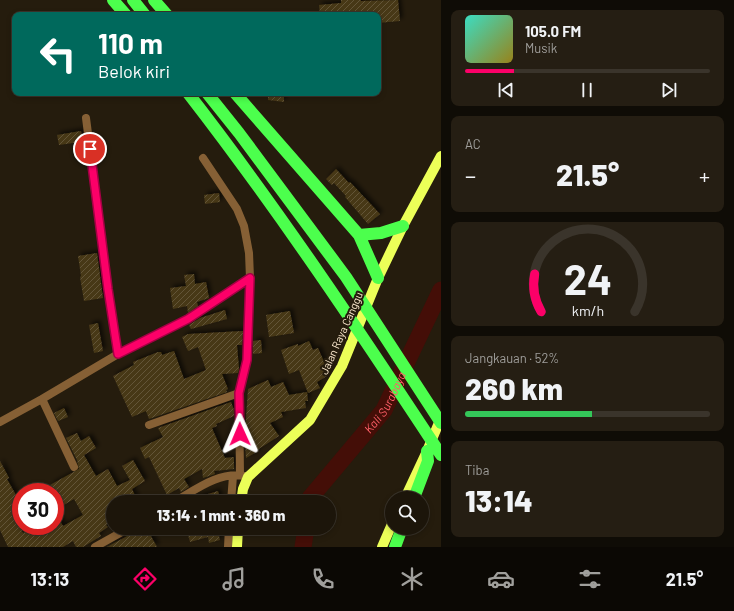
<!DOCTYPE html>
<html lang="id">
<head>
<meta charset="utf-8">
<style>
  :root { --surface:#1c150a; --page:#251e13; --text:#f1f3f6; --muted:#a09f9c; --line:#3a342b; --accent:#fc0068 }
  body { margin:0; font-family:Barlow,sans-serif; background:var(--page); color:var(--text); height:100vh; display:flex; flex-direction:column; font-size:15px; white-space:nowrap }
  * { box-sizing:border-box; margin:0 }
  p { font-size:13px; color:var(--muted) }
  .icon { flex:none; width:22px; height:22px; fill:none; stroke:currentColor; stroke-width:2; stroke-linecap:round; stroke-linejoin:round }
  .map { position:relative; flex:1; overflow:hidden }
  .sheet { display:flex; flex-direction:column; gap:10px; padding:10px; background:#0f0c06; width:293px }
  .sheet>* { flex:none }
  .top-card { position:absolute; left:12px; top:12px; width:369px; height:84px; border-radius:8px; box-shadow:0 2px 6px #0003,0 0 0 1px var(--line); background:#00695c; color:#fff; overflow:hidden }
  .controls { position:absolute; left:385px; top:491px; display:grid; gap:8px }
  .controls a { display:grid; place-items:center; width:44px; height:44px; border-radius:50%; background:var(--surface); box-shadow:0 2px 6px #0003,0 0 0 1px var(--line); font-size:20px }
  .speed { position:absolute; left:12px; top:483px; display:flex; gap:8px; font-size:20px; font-weight:700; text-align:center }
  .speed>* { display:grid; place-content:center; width:52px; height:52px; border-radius:50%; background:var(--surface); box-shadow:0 2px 6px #0003,0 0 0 1px var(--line); line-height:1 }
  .speed .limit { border:6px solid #d22; background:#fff; color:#111 }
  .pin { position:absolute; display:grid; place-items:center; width:34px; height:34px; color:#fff; margin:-17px; border:2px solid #fff; border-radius:50%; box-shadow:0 1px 4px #0007 }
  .me { position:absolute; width:44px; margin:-22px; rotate:359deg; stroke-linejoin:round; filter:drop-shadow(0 0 3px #0008) }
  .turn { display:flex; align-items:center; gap:14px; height:84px; padding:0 20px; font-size:18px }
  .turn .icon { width:52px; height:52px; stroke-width:2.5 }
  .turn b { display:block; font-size:28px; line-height:34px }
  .big { font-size:30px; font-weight:800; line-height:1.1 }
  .sheet .widget { flex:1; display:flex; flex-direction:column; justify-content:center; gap:6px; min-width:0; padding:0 14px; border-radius:8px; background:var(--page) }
  .sheet .dial { align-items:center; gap:0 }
  .dial svg { height:104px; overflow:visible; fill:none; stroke:var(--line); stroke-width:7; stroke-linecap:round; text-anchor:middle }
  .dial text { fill:var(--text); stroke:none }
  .song { display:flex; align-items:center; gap:12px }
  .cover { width:48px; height:48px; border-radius:6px; background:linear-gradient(135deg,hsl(170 70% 55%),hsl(50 70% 35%)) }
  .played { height:4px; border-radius:2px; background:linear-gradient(90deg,var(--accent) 20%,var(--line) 20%) }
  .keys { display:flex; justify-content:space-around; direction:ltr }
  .heat { display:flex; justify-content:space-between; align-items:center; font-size:22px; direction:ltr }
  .charge { height:6px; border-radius:3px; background:linear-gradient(90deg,#34c759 52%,var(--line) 0) }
  .trip { position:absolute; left:106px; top:495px; width:230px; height:40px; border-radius:20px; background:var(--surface); box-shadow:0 2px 6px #0003,0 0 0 1px var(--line); font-weight:800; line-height:40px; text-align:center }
  .menu { display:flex; height:64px; justify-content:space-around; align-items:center; background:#0b0804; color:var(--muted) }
  .menu .icon { width:28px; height:28px }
  .menu .selected { color:var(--accent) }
  .menu b { font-size:18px; color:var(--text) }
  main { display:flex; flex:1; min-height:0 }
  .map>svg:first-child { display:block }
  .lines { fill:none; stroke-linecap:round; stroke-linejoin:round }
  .river { stroke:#440e07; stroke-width:17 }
  .building { fill:url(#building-hatch); filter:url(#shadow) }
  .street { stroke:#866035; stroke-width:8 }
  .primary { stroke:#ecff58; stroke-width:10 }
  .highway { stroke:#4cff4d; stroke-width:12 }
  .route-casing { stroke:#a40044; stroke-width:10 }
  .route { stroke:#fc0068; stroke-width:7 }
  .labels { text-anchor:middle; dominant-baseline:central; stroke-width:4; stroke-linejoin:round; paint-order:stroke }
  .street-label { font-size:11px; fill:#ffecd1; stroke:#251c0d }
  .water-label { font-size:12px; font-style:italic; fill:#ff5f67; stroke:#251c0d }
</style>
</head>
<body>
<main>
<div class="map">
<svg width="441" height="547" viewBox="0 0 441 547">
  <defs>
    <pattern id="building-hatch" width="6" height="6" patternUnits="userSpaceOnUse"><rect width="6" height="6" fill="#473818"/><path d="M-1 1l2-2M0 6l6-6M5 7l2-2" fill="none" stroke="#635539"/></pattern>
    <filter id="shadow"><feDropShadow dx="3" dy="-3" stdDeviation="2" flood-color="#0009"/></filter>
  </defs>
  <rect width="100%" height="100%" fill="#251c0d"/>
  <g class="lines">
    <!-- river -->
    <g class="river">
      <path id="s1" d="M310,502V498L384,410L441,290"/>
      <path d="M303,547L306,528"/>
    </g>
  </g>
  <!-- building -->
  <path class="building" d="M341,0H361V1L398,0L400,21L378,23V15H320L319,5L341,3Z
    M268,93H284V102L268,100Z
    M81,131L83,138L79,139L80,142L59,145L57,135Z
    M336,169L349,183L350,182L380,214L368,224L345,197L346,196L334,183L332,185L326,179Z
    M219,193L220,202L205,204L204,195Z
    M97,253L103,298L84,301L80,277L81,276L78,256Z
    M194,274L195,284L206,282L209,298L197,302L198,306L188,313L187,306L173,309L170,288L186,286L184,275Z
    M225,310L227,319L191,329L189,325L200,318Z
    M290,311L294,333L269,337L266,315Z
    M98,323L103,351L94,353L89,325Z
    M243,331L242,345H237L239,369L238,373L222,374L228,389L226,390L227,392L149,419L146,411L132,417L113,376L134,365L133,362L158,352H161L162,355L174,351L184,379L206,370L198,347L188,351L182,337L188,334Z
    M261,340L262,353L253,354V341Z
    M309,341L313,350L318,348L325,364L321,366L327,376L317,382L320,388L308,393L299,370L289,374L281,350L298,344V346Z
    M268,380L271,387L283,382L289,395L307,392L308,401H305L306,408L281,412L283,417L270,423L279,436L254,452L255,453L246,458L245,444L250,442L245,433L248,389Z
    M231,402L234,410V416L216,424L217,426L212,428L225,458L234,457V469L214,471L215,474L203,478L202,469L184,479L189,487L181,492L179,488L167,495L149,457L145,459L140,448L163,437L158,428Z
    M64,408L68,417L58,421L54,413Z
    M77,433L81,441L89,436L96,448L84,455L96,476L108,469L117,486L130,480L122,466L133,460L145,481L132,489L138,502H113V508L109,510L113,516V520L106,525L108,527L99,533L101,536L83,547H76L73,541L63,547H8L0,530V461L9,478L7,479L21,504V516L16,519L23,533L35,526H55V512L63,526L83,515L74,499L55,510V492L50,485L79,469L77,460L66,438Z
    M218,491L221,502H187V501L194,496L195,498Z
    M142,528H166L151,536L157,547H107Z
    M186,528H217L220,540L209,543L208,537L190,542Z"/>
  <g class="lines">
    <!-- street -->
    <path class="street" d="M86,118L108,289L118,354
      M203,158L237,209L244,226L249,253L250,278L247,360L239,393L240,475
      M42,399L74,467
      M0,422L42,399L118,354L188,319L250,278
      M149,425L239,393
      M174,502C195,490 219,471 245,476
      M231,502L233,476
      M95,547L129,528
      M228,547L229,528"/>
    <!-- primary -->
    <path class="primary" d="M405,498L427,451L441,418
      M241,502L243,489L248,477L310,420L342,366L378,278L403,226L441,156
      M237,547L238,528
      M382,547L392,524"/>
    <!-- highway -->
    <path class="highway" d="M113,0L126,15
      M133,0L145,15
      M154,0L167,15
      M188,93C278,209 360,332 441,455
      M207,93L239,133L346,277L441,423
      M235,93L359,235L378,278
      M359,235L381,233L403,226
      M414,498L428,461L427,451
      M395,547L402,528"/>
  </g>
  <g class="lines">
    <!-- route casing -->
    <g class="route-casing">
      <path id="route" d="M90,149L108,289L118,354L188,319L250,278L247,360L239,393L240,434"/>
    </g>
    <!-- route -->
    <use href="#route" class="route"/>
  </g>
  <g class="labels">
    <!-- street labels -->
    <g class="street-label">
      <text transform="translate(341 333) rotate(-66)">Jalan Raya Canggu</text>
    </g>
    <!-- water labels -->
    <g class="water-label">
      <text stroke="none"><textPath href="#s1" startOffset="126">Kali Surabaya</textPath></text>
    </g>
  </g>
</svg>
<div class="controls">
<a><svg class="icon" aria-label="search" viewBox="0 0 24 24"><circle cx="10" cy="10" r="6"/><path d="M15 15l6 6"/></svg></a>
</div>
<div class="speed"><div class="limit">30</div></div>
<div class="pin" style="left:90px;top:149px;background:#d93025"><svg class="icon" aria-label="arrive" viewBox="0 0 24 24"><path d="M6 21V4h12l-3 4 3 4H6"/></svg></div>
<svg class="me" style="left:240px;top:434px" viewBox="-20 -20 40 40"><path d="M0-17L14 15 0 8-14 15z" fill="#fc0068" stroke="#fff" stroke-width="4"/></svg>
<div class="trip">13:14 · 1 mnt · 360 m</div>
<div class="top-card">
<div class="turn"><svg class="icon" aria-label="left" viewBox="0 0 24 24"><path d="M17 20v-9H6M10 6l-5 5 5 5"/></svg><div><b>110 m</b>Belok kiri</div></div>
</div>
</div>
<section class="sheet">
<div class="widget">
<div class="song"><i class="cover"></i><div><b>105.0 FM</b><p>Musik</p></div></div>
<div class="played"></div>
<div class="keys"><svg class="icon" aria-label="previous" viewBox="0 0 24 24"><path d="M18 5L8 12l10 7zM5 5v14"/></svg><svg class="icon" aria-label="pause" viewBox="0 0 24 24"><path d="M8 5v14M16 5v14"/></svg><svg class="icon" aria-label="next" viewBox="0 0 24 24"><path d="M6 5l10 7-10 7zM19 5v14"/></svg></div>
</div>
<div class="widget"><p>AC</p>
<div class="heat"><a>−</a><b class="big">21.5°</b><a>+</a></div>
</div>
<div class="widget dial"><svg viewBox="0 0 100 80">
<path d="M14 69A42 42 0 1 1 86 69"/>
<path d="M14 69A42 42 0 0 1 9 40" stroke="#fc0068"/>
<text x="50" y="56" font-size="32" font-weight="700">24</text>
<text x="50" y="72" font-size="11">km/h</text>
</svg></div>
<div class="widget"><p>Jangkauan · 52%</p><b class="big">260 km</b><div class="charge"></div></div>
<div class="widget"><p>Tiba</p><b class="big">13:14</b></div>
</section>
</main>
<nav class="menu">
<b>13:13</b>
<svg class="icon selected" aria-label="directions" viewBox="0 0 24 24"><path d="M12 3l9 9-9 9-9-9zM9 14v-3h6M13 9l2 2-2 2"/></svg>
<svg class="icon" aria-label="music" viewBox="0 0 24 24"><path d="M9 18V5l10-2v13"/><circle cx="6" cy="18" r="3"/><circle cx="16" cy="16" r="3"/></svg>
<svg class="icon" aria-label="phone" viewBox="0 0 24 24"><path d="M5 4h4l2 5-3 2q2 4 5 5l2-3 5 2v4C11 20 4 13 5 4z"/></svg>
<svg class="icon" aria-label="climate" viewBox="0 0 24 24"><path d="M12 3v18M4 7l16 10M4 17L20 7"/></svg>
<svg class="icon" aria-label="car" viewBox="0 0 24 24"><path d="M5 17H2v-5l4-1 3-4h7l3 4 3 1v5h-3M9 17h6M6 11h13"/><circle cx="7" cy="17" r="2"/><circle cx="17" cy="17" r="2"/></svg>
<svg class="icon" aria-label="filters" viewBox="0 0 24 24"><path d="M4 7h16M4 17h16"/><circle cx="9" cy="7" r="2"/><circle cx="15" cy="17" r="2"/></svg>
<b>21.5°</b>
</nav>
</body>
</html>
